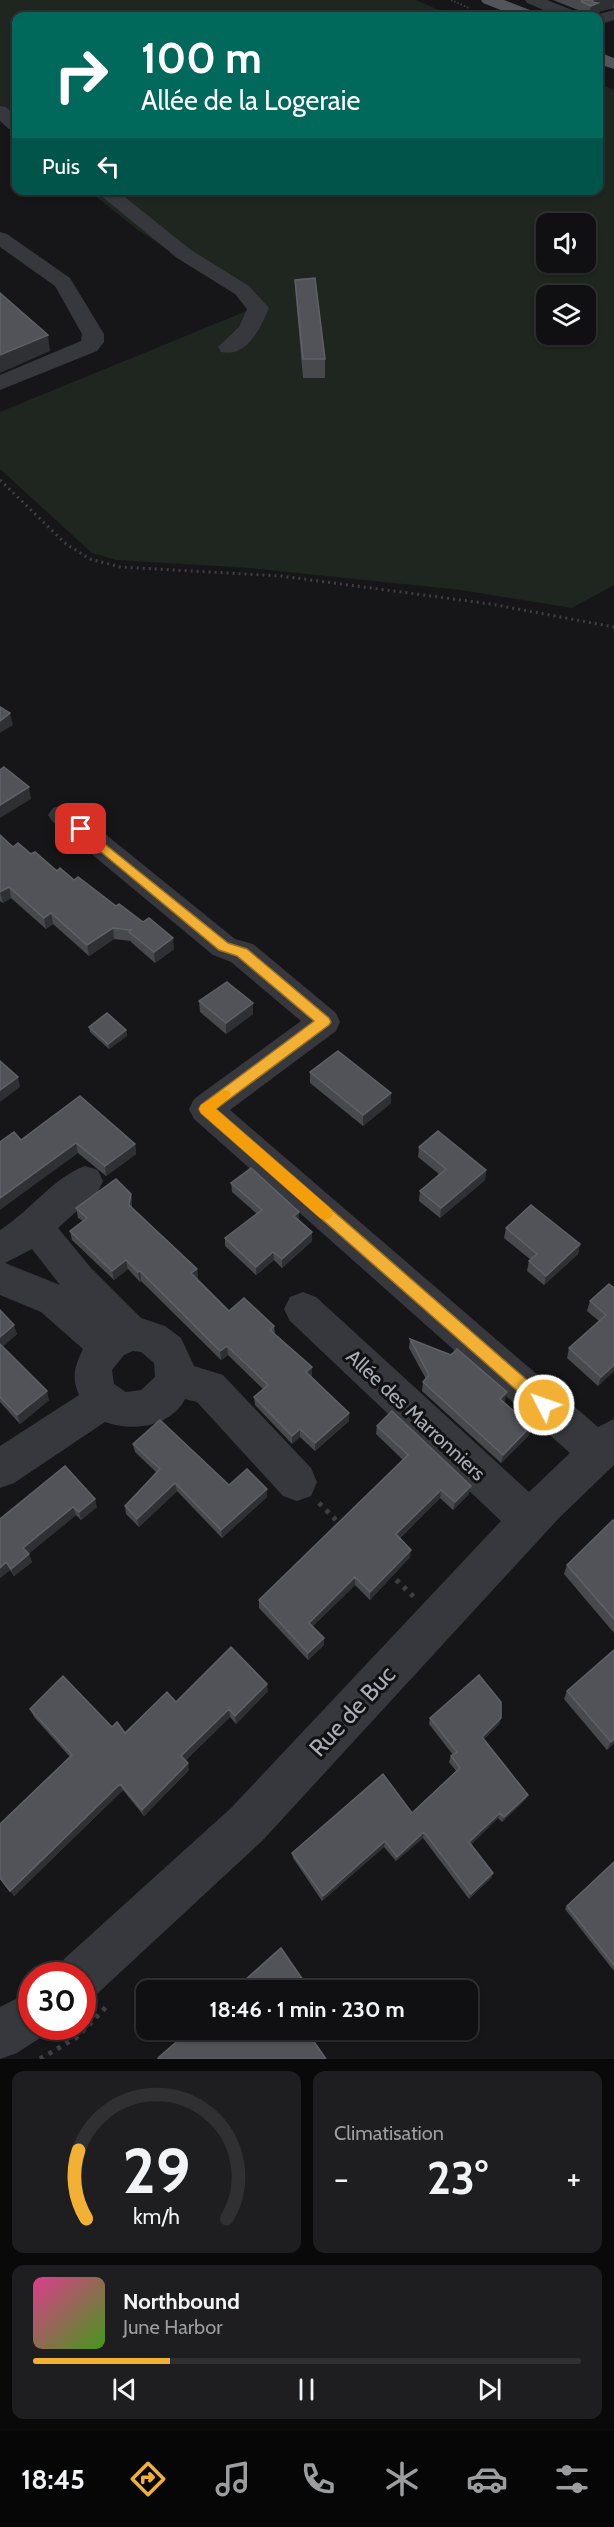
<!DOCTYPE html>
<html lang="fr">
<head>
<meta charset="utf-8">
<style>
  :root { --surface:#101012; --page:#1e1e20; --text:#f1f3f6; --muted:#9c9d9f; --line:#303032; --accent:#f2b134 }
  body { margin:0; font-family:Cabin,sans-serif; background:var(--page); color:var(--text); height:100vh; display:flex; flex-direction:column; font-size:22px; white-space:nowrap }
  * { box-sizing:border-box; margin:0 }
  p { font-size:20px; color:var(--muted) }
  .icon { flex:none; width:33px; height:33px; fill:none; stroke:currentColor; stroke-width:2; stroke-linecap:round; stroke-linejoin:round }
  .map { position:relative; height:2059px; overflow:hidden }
  .details { display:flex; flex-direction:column; gap:12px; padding:12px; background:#09090a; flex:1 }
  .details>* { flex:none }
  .guide { position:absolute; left:12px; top:12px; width:591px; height:183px; border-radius:12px; box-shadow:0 2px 4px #0004,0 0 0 2px var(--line); background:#00695c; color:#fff; overflow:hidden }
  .tools { position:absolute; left:536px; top:213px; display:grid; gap:12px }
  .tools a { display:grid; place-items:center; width:60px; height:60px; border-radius:12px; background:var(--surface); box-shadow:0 2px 4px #0004,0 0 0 2px var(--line); font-size:30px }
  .speed { position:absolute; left:18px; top:1962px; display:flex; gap:12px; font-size:30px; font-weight:700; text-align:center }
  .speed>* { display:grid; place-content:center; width:78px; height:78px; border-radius:50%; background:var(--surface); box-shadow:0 2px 4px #0004,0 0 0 2px var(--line); line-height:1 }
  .speed .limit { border:9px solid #d22; background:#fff; color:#111 }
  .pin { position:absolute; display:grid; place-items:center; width:51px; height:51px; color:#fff; margin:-26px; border-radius:12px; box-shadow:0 3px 9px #0006 }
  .me { position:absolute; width:66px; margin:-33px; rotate:311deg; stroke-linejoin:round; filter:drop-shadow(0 0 4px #0008) }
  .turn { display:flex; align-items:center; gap:21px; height:126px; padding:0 30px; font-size:27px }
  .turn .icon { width:78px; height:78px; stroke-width:2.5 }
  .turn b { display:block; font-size:42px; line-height:51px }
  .then { display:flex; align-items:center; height:57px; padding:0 30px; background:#0003; gap:12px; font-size:22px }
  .big { font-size:45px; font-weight:700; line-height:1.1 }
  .details .card { flex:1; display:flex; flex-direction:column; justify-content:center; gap:9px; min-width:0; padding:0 21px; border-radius:12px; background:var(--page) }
  .details .dial { align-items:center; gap:0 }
  .dial svg { height:156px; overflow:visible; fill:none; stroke:var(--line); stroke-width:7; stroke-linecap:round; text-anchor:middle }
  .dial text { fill:var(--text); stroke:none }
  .song { display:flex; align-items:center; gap:18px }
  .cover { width:72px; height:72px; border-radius:9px; background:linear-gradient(135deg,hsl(330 70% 55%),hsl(100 70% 35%)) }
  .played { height:6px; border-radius:3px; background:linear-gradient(90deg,var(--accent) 25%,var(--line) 25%) }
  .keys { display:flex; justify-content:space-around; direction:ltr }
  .heat { display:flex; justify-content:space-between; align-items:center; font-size:33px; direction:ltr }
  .details .tiles { flex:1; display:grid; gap:12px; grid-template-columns:1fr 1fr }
  .card:last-child { grid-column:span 2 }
  .trip { position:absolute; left:136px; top:1980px; width:342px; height:60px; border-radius:12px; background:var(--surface); box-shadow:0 2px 4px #0004,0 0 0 2px var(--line); font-weight:700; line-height:60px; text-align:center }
  .tab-bar { display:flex; height:96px; justify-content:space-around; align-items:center; background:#060607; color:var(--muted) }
  .tab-bar .icon { width:42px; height:42px }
  .tab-bar .current { color:var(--accent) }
  .tab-bar b { font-size:27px; color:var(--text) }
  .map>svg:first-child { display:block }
  .green { fill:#1e261f; fill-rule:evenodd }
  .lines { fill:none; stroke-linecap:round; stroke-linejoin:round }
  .path-far2 { stroke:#3d3f44; stroke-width:2; stroke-dasharray:1.5 2; stroke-linecap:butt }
  .path-far1 { stroke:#3d3f44; stroke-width:3; stroke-dasharray:2 4; stroke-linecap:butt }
  .path { stroke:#3d3f44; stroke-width:5; stroke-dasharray:4 6; stroke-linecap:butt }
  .minor { fill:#37383d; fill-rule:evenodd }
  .major { fill:#53555c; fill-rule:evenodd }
  .wall { fill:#47494d }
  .shaded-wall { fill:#2f3033 }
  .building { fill:#525359; stroke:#5f6168; stroke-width:1.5 }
  .route { fill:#f2b134; stroke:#9d7322; stroke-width:1.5 }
  .slow { fill:#f59e0b }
  .labels { text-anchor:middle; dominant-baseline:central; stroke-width:6; stroke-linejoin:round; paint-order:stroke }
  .street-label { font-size:20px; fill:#a8adb8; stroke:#111113 }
  .near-street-label { font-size:24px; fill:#a8adb8; stroke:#111113 }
</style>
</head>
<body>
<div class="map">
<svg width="614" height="2059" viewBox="0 0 614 2059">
  <rect width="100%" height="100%" fill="#161618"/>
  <!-- green -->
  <path class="green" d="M0,0H416L452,16H16V132L0,117Z
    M599,83L614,90V585L572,608L461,590L250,568L116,560L92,553L0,469V412L249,310L240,297L138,230L89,191L598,190ZM546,224H585V262H546ZM546,296H585V334H546Z"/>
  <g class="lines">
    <!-- path-far2 -->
    <path class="path-far2" d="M451,0L469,8"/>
    <!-- path-far1 -->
    <path class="path-far1" d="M0,480L66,544L90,559L120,567L281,576L491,604L614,627"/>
    <!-- path -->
    <path class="path" d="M319,1503L341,1525
      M389,1573L414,1597
      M40,2059L77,2037L107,2006"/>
    <!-- minor -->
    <path class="minor" d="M525,0H547L577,12L579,16H558L527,3Z
      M614,10V20L598,25V16H592Z
      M0,106L6,107L16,116V130L9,129L0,121Z
      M94,190H116L191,250L249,286L269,308C261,327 247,358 221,352L218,347L239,327L247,309L235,294L177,258Z
      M0,232L7,234L70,278L104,334V342L97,351L0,390V375L81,341L82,334L55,286L0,247Z
      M63,805L73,808L235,939L253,944L336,1013L340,1022L336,1031L230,1110L598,1427L614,1419V1465L559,1518L263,1840L98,1993L82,2000V1976H57L64,1959L231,1808L501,1521L290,1321L284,1309L290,1297L303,1292L316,1297L529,1492L570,1453L194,1119L189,1109L194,1099L301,1021L231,962L213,955L53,822L48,815L53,808Z
      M85,1166L98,1170L103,1181L98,1192L58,1228L91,1268L141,1318L165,1326L181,1338L194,1366L223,1375L311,1468L317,1482L311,1496L297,1501L283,1496L197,1402L185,1399C171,1427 132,1432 105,1422L14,1483L0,1488V1446L79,1395C71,1377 75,1366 83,1349L41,1312L0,1295V1230C29,1212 54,1177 85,1166ZM32,1249L60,1285L5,1263ZM133,1351L141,1352L154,1363L155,1377L141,1390L126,1392L114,1384L112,1370L124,1355Z
      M32,1991V2026H52L49,2032L17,2053L0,2059V2007Z"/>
    <!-- major -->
    <path class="major" d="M481,0H504L535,12L537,16H516L483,3Z
      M598,52L614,58V69L598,64Z"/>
  </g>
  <!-- wall -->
  <path class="wall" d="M553,0H614V9L613,8L597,12L596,16H580L578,10Z
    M295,280L325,359V378H303L296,299Z
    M0,835L13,847L31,854L116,906L174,949L155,963L131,942V941L114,939L89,956L53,924L46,929L11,898L3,903L0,901Z
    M199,1001L253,1014L226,1034L200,1012Z
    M89,1027L126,1030L127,1036L109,1049L90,1032Z
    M310,1072L391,1103L363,1126L310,1083Z
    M21,1140L135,1144L136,1154L106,1176L78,1153Z
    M419,1147L486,1170L485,1180L440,1218L419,1201L420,1191L439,1174L418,1157Z
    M231,1183L299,1220L312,1241L282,1268L274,1260L256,1275L225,1246V1238L257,1214L232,1192Z
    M131,1194L132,1204V1208L197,1269L198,1278L197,1279L229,1311L274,1326L275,1334L312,1376L311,1377L349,1413V1421L315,1451L300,1437L292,1444L255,1405L254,1397L263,1389L228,1355L221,1360L141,1281L140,1282L128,1269L114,1280L72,1240L70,1231L83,1221L78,1218L76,1208Z
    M506,1228L580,1244L578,1254L544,1285L527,1271L529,1261L531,1260L504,1238Z
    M614,1288V1371L598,1386L567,1358L569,1348L599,1321L587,1311L590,1301Z
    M0,1310L17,1334L2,1347L49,1400L20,1424L0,1402Z
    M410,1339L505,1401L504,1402L529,1435L501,1463L422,1391L423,1382L426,1379L409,1348Z
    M377,1426L469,1494L453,1510L440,1498L400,1538L410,1557L370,1600L355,1585L312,1627L324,1645L308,1660L259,1608V1600L403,1460L376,1434Z
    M133,1444L229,1485L267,1497L222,1538L177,1491L139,1527L126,1514L125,1506L156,1472L135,1452Z
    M65,1466L97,1507L81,1520L76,1515L28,1554L32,1562L14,1576L10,1570L0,1578V1519Z
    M614,1522V1633L564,1574L567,1565Z
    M268,1691L236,1724L230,1717L185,1761L189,1770L144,1816L123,1790L14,1896L0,1878L70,1757L34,1717L30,1709L112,1727L125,1733L176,1702Z
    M567,1691L614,1743L607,1750L564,1699Z
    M430,1718H501L499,1724L484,1739L528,1795L525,1800L502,1822L498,1818L471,1844L493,1873L491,1878L469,1899L423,1838L396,1861L384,1847L322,1901L293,1858L292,1853L412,1813L456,1771L449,1762L451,1756L453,1755L429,1724Z
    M614,1863V1971L565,1909L567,1906Z"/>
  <!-- shaded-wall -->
  <path class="shaded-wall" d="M593,0H614L613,8L597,12L596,16H589L591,6Z
    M48,335L50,351L0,373V355Z
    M10,713L13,725L0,733V721Z
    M29,787L31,799L0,818V805Z
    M9,887L11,898L3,903L0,892Z
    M51,913L53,924L46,929L44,918Z
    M113,928L114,939L89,956L87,945Z
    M173,938L174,949L155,963L154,952Z
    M253,1003V1014L226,1034V1023Z
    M126,1030L127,1036L109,1049L108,1044Z
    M18,1077L20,1087L0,1102V1090Z
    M391,1093V1103L363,1126V1115Z
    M76,1143L78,1153L0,1210V1198Z
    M135,1144L136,1154L106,1176L105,1166Z
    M486,1170L485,1180L440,1218L441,1208Z
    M131,1194L132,1204L130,1215L129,1205Z
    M299,1212V1220L294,1216Z
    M312,1232V1241L282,1268V1259Z
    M580,1244L578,1254L544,1285L546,1276Z
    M273,1252L274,1260L256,1275V1267Z
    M126,1260L128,1269L114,1280L112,1271Z
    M197,1269L198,1278L192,1283L191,1273Z
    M140,1271L141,1281L140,1282L138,1272Z
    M14,1325L17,1334L0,1349V1337Z
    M227,1346L228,1355L221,1360L220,1351Z
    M614,1365V1371L598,1386L601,1377Z
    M312,1367V1376L306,1381V1372Z
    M47,1391L49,1400L20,1424L17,1415Z
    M507,1392L505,1401L498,1408L500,1399Z
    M349,1413V1421L315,1451V1443Z
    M531,1426L529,1435L501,1463L503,1455Z
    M300,1429V1437L292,1444V1436Z
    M175,1483L177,1491L139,1527L137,1519Z
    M471,1486L469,1494L453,1510L455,1502Z
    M267,1489V1497L222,1538L221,1530Z
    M441,1490L440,1498L395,1542L396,1534Z
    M95,1499L97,1507L81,1520L79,1512Z
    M73,1507L76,1515L26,1556L23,1548Z
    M411,1550L410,1557L370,1600V1592Z
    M29,1554L32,1562L14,1576L11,1569Z
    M6,1562L10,1570L0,1578V1568Z
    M355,1577V1585L309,1630V1623Z
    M324,1638V1645L308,1660V1653Z
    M267,1684L268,1691L236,1724L235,1716Z
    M229,1709L230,1717L183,1763L181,1756Z
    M501,1718L499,1724L480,1743L482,1737Z
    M614,1739V1743L607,1750L611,1742Z
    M188,1763L189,1770L144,1816L142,1810Z
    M120,1784L123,1790L14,1896L10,1891Z
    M528,1795L525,1800L502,1822L504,1817Z
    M500,1813L498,1818L468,1848L469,1842Z
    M424,1832L423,1838L396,1861L397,1857Z
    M385,1841L384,1847L322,1901L323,1896Z
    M493,1873L491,1878L469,1899L471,1894Z"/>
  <!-- building -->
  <path class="building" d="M582,0H593L592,2L598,3L591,6L582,2Z
    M315,278L325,359H303L295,280Z
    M0,293L48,335L0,355Z
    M0,707L10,713L0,721Z
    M4,767L29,787L0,805V770Z
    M0,835L13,847L18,843L31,854L35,852L57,871L60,868L74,880L78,877L116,906L119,904L143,922L149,918L173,938L154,952L129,932L131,930L113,928L87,945L51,913L44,918L9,887L0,892Z
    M227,982L253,1003L226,1023L199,1001Z
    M107,1013L126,1030L108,1044L89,1027Z
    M338,1051L391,1093L363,1115L310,1072Z
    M0,1061L18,1077L0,1090Z
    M80,1096L135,1144L105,1166L76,1143L0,1198V1142L14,1132L21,1140Z
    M438,1131L486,1170L441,1208L420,1191L446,1169L419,1147Z
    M251,1168L299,1212L294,1216L312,1232L282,1259L273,1252L256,1267L225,1238L262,1210L231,1183Z
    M116,1179L131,1194L129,1205L197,1269L191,1273L229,1311L244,1298L274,1326L270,1330L312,1367L306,1372L349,1413L315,1443L300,1429L292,1436L254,1397L268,1385L227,1346L220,1351L140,1271L138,1272L126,1260L112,1271L70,1231L87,1218L76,1208Z
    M531,1205L580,1244L546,1276L529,1261L537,1254L506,1228Z
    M609,1284L614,1288V1365L601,1377L569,1348L606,1315L590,1301Z
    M0,1310L14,1325L0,1337Z
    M410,1339L451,1355L457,1349L507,1392L500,1399L531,1426L503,1455L423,1382L429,1375Z
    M0,1344L47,1391L17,1415L0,1397Z
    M392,1411L471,1486L455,1502L441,1490L396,1534L411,1550L370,1592L355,1577L309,1623L324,1638L308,1653L259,1600L408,1455L377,1426Z
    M160,1420L229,1485L247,1469L267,1489L221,1530L175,1483L137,1519L125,1506L160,1469L133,1444Z
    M65,1466L95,1499L79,1512L73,1507L23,1548L29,1554L11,1569L6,1562L0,1568V1519Z
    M613,1520L614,1522V1619L567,1565Z
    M231,1647L267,1684L235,1716L229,1709L181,1756L188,1763L142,1810L120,1784L10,1891L0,1878V1824L72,1755L30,1709L63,1676L112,1727L117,1722L125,1733L167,1692L176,1702Z
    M614,1650V1739L611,1742L567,1691Z
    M479,1675L501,1702V1718L482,1737L528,1795L504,1817L500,1813L469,1842L493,1873L471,1894L424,1832L397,1857L385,1841L323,1896L292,1853L383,1774L412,1813L460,1768L451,1756L457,1752L430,1718Z
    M614,1862V1965L567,1906Z
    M281,1948L310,1990H234Z
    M190,2030H306L326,2059H159L158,2058Z"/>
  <!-- route -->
  <path class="route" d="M81,825L228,943L247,949L329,1018L331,1022L329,1025L216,1109L550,1400L552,1405L550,1410L544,1413L539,1410L201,1113L199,1109L201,1105L314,1021L237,956L219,950L77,832L75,829L77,826Z"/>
  <!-- slow -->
  <path class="slow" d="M224,1090L229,1091L231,1095L216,1109L331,1209L333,1214L331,1218L325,1220L320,1218L201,1113L199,1109L201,1105Z"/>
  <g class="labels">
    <!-- street labels -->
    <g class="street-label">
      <text transform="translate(416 1415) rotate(43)">Allée des Marronniers</text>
    </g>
    <!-- near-street labels -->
    <g class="near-street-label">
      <text transform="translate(352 1711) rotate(-47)">Rue de Buc</text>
    </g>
  </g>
</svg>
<div class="tools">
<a><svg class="icon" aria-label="sound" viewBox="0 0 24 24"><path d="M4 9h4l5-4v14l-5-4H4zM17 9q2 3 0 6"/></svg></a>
<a><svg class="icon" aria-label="layers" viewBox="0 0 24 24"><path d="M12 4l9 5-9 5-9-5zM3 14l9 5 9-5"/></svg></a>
</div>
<div class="speed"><div class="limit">30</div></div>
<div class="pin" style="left:81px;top:829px;background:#d93025"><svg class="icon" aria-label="arrive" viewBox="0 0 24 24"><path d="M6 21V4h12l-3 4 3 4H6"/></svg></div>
<svg class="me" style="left:544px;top:1405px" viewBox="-20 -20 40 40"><circle r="17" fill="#f2b134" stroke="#fff" stroke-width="3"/><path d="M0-11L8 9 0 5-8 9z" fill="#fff"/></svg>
<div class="trip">18:46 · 1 min · 230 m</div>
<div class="guide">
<div class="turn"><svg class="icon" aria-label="right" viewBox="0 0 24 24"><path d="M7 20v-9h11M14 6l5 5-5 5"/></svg><div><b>100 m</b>Allée de la Logeraie</div></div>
<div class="then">Puis<svg class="icon" aria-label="left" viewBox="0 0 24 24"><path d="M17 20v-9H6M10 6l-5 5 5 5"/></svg></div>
</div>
</div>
<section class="details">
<div class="tiles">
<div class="card dial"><svg viewBox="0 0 100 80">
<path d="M14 69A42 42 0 1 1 86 69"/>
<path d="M14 69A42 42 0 0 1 10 34" stroke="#f2b134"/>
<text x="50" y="56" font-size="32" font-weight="700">29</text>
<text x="50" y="72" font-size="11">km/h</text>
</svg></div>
<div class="card"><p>Climatisation</p>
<div class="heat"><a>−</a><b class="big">23°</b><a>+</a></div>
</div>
<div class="card">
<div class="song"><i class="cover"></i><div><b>Northbound</b><p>June Harbor</p></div></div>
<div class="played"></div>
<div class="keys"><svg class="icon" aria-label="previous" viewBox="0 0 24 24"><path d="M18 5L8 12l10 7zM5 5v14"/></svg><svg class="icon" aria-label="pause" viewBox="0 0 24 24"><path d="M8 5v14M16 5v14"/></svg><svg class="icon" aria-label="next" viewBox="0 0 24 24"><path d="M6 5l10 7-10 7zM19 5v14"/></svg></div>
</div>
</div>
</section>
<nav class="tab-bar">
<b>18:45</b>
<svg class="icon current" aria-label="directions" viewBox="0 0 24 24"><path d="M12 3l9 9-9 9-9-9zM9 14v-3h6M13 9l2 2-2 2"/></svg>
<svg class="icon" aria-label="music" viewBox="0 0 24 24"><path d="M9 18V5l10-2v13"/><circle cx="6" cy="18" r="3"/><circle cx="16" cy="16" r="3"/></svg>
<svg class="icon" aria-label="phone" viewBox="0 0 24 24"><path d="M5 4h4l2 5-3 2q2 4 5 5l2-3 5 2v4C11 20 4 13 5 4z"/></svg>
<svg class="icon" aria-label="climate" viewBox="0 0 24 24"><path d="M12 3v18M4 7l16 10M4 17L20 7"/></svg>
<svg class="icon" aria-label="car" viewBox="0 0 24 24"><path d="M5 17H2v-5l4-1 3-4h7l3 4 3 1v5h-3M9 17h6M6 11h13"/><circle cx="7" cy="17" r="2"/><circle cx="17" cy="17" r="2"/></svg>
<svg class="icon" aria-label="filters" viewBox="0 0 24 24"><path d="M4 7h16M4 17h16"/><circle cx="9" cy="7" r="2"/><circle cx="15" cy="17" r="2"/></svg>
</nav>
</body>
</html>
